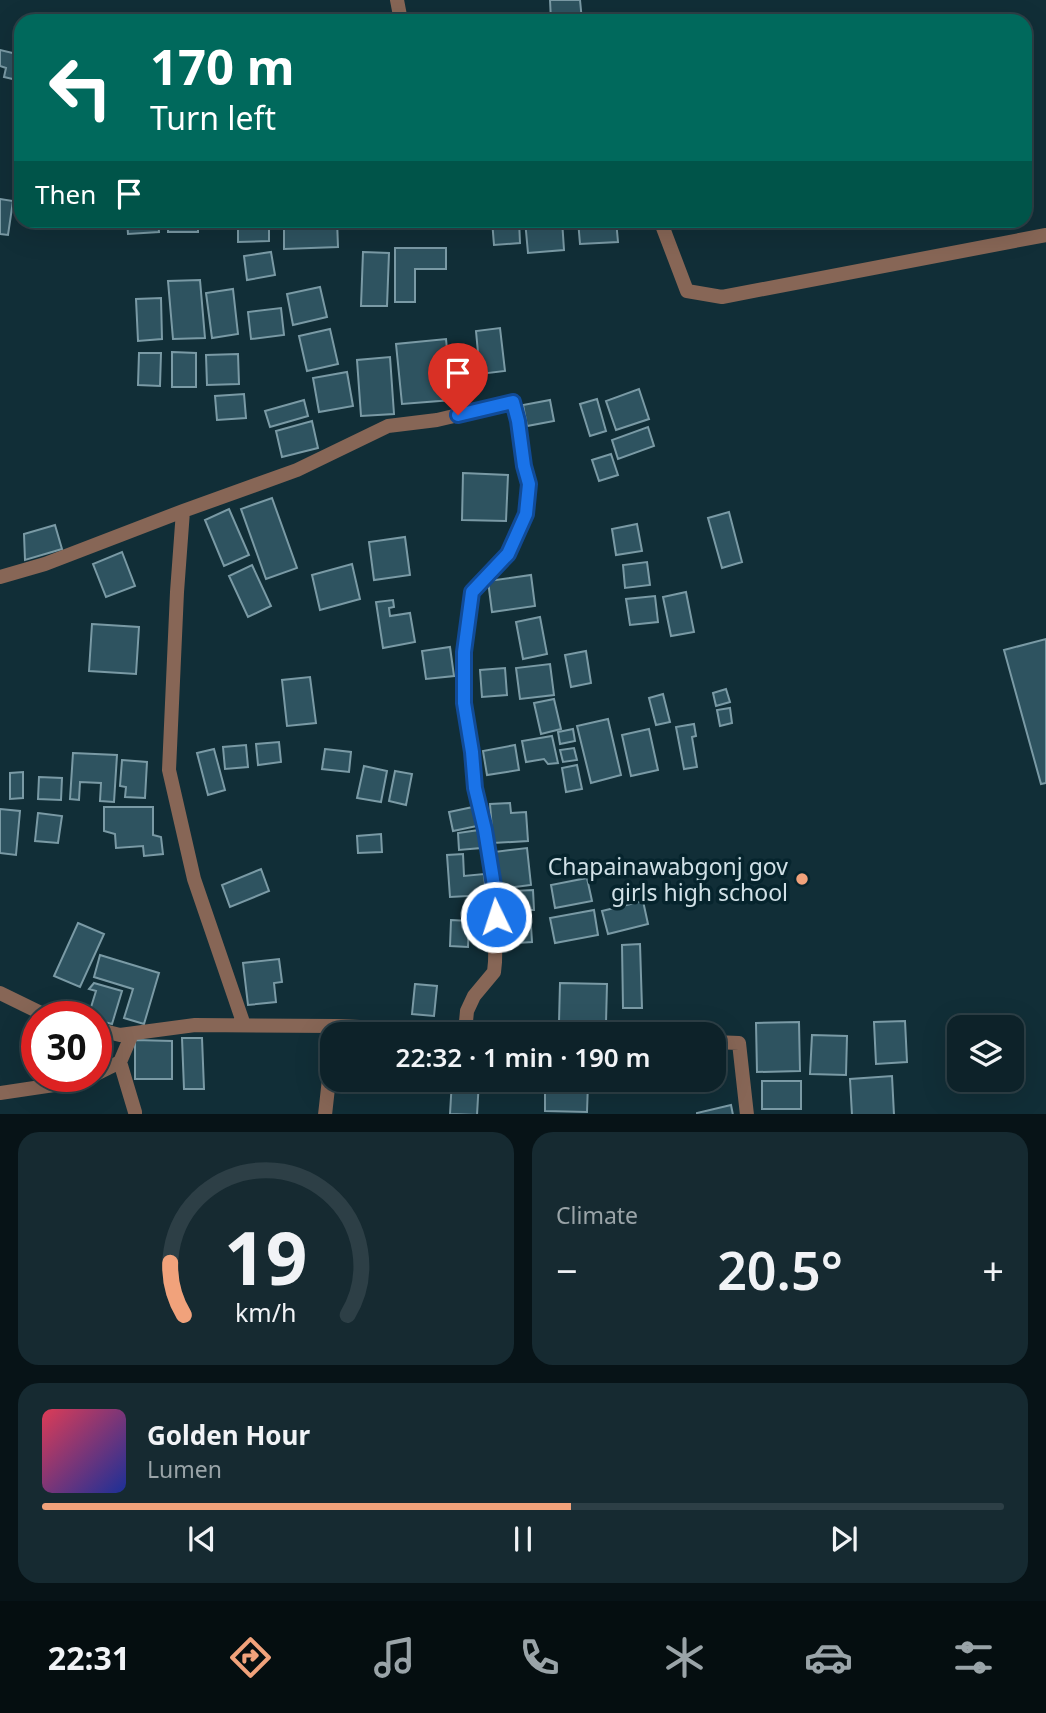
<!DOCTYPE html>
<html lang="en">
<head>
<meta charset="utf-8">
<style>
  :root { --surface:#0d2229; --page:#162a31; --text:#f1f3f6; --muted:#9aa4a8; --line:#2d3f46; --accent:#f1a27b }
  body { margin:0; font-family:"Noto Sans",sans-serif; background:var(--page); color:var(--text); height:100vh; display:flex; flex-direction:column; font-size:26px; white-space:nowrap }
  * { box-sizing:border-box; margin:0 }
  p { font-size:23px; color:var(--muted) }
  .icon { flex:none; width:38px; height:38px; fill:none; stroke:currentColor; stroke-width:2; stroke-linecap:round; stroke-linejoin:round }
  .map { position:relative; height:1114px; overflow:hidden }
  .drawer { display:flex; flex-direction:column; gap:18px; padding:18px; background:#071317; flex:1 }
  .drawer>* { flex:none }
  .banner { position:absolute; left:14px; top:14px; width:1018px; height:214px; border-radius:21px; box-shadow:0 7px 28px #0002,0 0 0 2px var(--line); background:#00695c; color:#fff; overflow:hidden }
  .controls { position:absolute; left:947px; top:1015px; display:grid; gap:14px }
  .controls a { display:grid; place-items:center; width:77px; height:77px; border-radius:14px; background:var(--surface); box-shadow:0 7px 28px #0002,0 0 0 2px var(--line); font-size:35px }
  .speed { position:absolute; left:21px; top:1001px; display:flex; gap:14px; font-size:35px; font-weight:700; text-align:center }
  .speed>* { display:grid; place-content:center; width:91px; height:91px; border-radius:50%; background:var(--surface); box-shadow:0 7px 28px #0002,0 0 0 2px var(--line); line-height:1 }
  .speed .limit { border:10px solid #d22; background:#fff; color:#111 }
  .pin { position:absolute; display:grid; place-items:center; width:60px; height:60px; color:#fff; margin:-72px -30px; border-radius:50% 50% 50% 0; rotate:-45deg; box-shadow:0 0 7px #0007 }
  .pin .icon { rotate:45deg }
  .me { position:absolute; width:77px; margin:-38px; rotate:356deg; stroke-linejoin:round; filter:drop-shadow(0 0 5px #0008) }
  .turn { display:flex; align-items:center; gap:24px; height:147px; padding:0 21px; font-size:32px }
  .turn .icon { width:91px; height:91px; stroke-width:2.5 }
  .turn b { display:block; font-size:49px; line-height:60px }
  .then { display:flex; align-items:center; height:66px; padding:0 21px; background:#0003; gap:14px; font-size:26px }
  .big { font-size:52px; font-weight:600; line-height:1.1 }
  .drawer .widget { flex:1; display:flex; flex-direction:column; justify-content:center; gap:10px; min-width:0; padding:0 24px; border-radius:21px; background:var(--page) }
  .drawer .dial { align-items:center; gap:0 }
  .dial svg { height:182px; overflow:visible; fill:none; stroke:var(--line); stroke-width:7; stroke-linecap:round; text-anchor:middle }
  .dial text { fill:var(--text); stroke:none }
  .song { display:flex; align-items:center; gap:21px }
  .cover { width:84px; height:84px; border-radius:10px; background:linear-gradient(135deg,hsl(350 70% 55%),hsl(230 70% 35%)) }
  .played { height:7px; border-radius:4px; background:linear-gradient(90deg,var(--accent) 55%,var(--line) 55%) }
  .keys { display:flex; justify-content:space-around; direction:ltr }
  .heat { display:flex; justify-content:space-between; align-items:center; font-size:38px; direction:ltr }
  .drawer .tiles { flex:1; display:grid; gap:18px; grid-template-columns:1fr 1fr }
  .widget:last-child { grid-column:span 2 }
  .trip { position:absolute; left:320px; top:1022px; width:406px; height:70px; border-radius:21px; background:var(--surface); box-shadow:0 7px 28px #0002,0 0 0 2px var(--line); font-weight:600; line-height:70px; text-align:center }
  .tab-bar { display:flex; height:112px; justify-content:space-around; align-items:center; background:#050e10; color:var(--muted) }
  .tab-bar .icon { width:49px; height:49px }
  .tab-bar .on { color:var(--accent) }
  .tab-bar b { font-size:32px; color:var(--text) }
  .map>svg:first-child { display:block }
  .building { fill:#2e5360; stroke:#7a9aa5; stroke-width:2 }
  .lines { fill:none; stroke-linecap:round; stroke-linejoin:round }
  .minor { stroke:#876656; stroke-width:14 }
  .route-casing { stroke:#114b97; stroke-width:18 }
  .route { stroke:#1a73e8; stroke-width:12 }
  .poi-dot { fill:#f1a27b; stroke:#06242d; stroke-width:2.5 }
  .labels { text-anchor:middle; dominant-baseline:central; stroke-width:7; stroke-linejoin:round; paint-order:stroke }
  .poi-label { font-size:23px; fill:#d1e1e7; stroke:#06242d; text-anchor:end }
</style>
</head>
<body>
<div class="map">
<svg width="1046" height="1115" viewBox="0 0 1046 1115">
  <rect width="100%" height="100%" fill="#112e37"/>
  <!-- building -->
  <path class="building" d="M550,0H580L582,21H551Z
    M0,50L21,55V81L4,77L6,68L0,66Z
    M0,199L13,201L8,235L0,234Z
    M127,220H158L159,232L128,234Z
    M168,220H198V232H168Z
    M238,220H269V241L238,242Z
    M284,220H337L338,247L284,249Z
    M492,220H519L520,243L494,245Z
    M525,220H562L564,250L528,253Z
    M578,220H616L618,242L580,244Z
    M395,248H446V269H415V302H395Z
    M271,252L275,275L247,280L244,256Z
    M363,252L389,253L387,306H361Z
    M200,280L205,338L173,339L168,281Z
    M320,287L327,317L293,325L287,294Z
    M233,289L238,334L212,338L206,293Z
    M161,298L162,339L138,341L136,299Z
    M281,308L284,335L251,339L248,312Z
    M500,328L505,371L480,374L476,331Z
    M330,329L338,364L307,371L299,336Z
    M446,339L452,400L402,404L396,344Z
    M172,352L196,353V387H172Z
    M139,353H161L160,386L138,385Z
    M238,354L239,384L207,385L206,355Z
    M390,357L394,414L361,416L357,360Z
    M347,372L353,406L319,412L313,378Z
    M639,389L649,419L616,430L606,401Z
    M244,394L246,418L217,420L215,396Z
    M597,399L606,431L590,436L580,404Z
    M304,400L308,416L270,427L265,411Z
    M550,400L554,421L527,426L523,405Z
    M312,421L318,448L282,457L276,431Z
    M648,427L654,446L618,459L612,440Z
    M611,454L618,475L599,481L592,460Z
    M463,473L508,475L506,521L462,520Z
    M272,498L297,568L266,579L241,509Z
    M229,509L249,555L224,566L205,520Z
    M729,512L742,562L722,568L708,518Z
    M637,524L642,551L616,555L612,529Z
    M55,525L62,549L25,560L24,534Z
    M405,537L410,575L374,580L369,542Z
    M122,552L135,586L106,597L93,564Z
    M647,562L650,585L625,588L623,565Z
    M352,564L360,599L320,610L312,575Z
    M252,565L271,606L248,617L229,576Z
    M531,575L535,606L492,612L488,581Z
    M686,592L694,632L671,636L663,597Z
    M655,596L658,622L630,625L626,599Z
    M393,600L394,607L389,608L390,616L410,613L415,642L383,648L376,602Z
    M540,617L547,654L523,659L516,622Z
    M92,624L139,627L136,674L89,671Z
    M1046,639V783L1041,784L1004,650Z
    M450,647L454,676L426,679L422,651Z
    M586,651L591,683L571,687L565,655Z
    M550,664L554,695L520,699L516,668Z
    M505,668L507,695L482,697L480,670Z
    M310,677L316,723L287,726L282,680Z
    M726,689L730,702L716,706L713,693Z
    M663,694L670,722L656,725L649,698Z
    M554,699L561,729L541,734L534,703Z
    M730,708L732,723L720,726L717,710Z
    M608,719L621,775L591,783L577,726Z
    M694,724L696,736L692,737L697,767L684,769L676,727Z
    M573,729L575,741L560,744L558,732Z
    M649,729L658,770L631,776L622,735Z
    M552,736L558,763L548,764L544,759L526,762L522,741Z
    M279,742L281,762L258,765L256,744Z
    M246,745L248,767L225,769L223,747Z
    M515,745L519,770L487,775L483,751Z
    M574,748L577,760L563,762L560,750Z
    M214,749L225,790L208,795L197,753Z
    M325,749L351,752L349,772L322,769Z
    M73,753L117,755L114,802L100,801L101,783L80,782L79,800L70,799Z
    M122,760L147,762L145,798L125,797L126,787L120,786Z
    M577,765L582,789L566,792L562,768Z
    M364,766L387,771L381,802L357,798Z
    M395,771L412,774L406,805L389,801Z
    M23,772V798L10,799V773Z
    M39,777L62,778L61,800L38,799Z
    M510,803L511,813L526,812L528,841L493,843L490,804Z
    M104,807H153V835L161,837L163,854L144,856L143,846L116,848L115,834L104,831Z
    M473,807L477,826L453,831L449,812Z
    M0,809L20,811L16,855L0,853Z
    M38,813L62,816L58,843L35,841Z
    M479,830L481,848L459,850L458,833Z
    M381,834L382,852L358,853L357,836Z
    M527,848L531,885L499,889L494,852Z
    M463,854L464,876L484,874L486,895L450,897L447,855Z
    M261,869L269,891L230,907L222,885Z
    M587,878L592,901L555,908L551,885Z
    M533,890L534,910H530L532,942L499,944L495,892Z
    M643,901L648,924L608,934L602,911Z
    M594,910L598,935L555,943L550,918Z
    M451,920L469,921L468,947L450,946Z
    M78,923L104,934L80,987L54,976Z
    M640,944L642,1008H623L622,945Z
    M100,955L159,973L144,1024L124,1018L133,989L94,977Z
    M279,959L282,982L274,983L276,1002L248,1005L243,963Z
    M94,983L122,991L112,1024L96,1020V1017H88L96,991L89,989Z
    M560,983L607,984L606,1023L559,1022Z
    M415,984L437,986L434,1016L412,1014Z
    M905,1021L907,1062L876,1064L874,1022Z
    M799,1022L800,1071L757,1072L756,1023Z
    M812,1035L847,1036L846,1075L810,1074Z
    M182,1038H202L204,1089H184Z
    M135,1040L172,1041V1079H135Z
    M892,1076L894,1115H852L850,1079Z
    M452,1080H479L477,1115L450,1114Z
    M679,1080H713L712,1091L679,1089Z
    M762,1081H801V1109H762Z
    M545,1083H588L587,1112L545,1111Z
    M731,1105L733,1115H697V1113Z"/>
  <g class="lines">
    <!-- minor -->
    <path class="minor" d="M397,0L401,21
      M660,220L687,291L722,297L1046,235
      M183,511L177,592L169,770L194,879L244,1025
      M0,577L45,564L183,511L297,470L388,426L437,420L513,402L518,421L524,466L529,484L526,514L508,554L472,592L464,652V703L472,752L475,787L485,830L495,892L496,917L495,962L494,972L474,996L467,1011L465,1032
      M0,993L43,1014L53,1017
      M96,1029L120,1035L195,1025L336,1026L527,1034
      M714,1042L739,1043L747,1115
      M120,1062L135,1112V1115
      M96,1074L120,1062L132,1034
      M0,1093L81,1081L91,1076
      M325,1115L332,1052"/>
  </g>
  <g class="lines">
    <!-- route casing -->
    <g class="route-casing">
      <path id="route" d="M458,415L513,402L518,421L524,466L529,484L526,514L508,554L472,592L464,652V703L472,752L475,788L485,830L495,892L496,917"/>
    </g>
    <!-- route -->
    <use href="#route" class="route"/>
  </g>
  <!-- markers -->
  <circle class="poi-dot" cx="802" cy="879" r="7"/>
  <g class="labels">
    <!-- poi labels -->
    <g class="poi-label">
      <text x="788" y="866">Chapainawabgonj gov<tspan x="788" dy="26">girls high school</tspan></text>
    </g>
  </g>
</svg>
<div class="controls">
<a><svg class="icon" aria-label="layers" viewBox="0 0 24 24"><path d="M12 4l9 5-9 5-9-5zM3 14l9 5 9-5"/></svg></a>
</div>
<div class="speed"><div class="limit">30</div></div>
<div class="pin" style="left:458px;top:415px;background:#d93025"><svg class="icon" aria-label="arrive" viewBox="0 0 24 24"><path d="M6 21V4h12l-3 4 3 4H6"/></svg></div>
<svg class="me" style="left:496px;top:917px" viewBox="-20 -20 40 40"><circle r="17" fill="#1a73e8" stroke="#fff" stroke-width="3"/><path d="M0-11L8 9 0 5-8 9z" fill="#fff"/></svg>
<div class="trip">22:32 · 1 min · 190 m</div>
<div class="banner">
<div class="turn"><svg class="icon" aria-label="left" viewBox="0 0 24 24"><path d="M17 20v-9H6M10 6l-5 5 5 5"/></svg><div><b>170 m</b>Turn left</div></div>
<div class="then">Then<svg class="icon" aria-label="arrive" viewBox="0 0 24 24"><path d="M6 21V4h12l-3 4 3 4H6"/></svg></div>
</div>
</div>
<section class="drawer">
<div class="tiles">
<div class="widget dial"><svg viewBox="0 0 100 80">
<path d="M14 69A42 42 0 1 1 86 69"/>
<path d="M14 69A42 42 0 0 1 8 46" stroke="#f1a27b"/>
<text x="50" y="56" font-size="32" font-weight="700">19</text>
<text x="50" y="72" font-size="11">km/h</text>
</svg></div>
<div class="widget"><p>Climate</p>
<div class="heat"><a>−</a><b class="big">20.5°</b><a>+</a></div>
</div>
<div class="widget">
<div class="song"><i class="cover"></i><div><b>Golden Hour</b><p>Lumen</p></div></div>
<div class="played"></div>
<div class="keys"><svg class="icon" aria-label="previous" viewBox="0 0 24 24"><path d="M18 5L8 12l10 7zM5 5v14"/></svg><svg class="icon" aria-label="pause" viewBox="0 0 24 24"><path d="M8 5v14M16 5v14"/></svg><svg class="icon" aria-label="next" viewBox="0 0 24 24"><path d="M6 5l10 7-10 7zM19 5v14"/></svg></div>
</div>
</div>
</section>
<nav class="tab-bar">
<b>22:31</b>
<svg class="icon on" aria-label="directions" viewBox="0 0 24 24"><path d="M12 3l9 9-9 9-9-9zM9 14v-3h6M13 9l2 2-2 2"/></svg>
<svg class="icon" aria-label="music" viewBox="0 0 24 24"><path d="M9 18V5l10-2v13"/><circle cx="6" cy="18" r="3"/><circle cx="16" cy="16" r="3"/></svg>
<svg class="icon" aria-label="phone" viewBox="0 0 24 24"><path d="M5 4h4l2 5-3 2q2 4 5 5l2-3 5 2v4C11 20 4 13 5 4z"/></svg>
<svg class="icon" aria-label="climate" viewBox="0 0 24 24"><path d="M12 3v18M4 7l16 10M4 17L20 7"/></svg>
<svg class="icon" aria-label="car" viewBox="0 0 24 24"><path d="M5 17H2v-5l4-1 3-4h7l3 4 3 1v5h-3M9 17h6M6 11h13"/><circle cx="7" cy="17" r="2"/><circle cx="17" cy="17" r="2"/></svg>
<svg class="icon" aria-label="filters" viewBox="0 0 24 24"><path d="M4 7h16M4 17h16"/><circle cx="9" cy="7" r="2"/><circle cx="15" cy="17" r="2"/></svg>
</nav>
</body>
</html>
